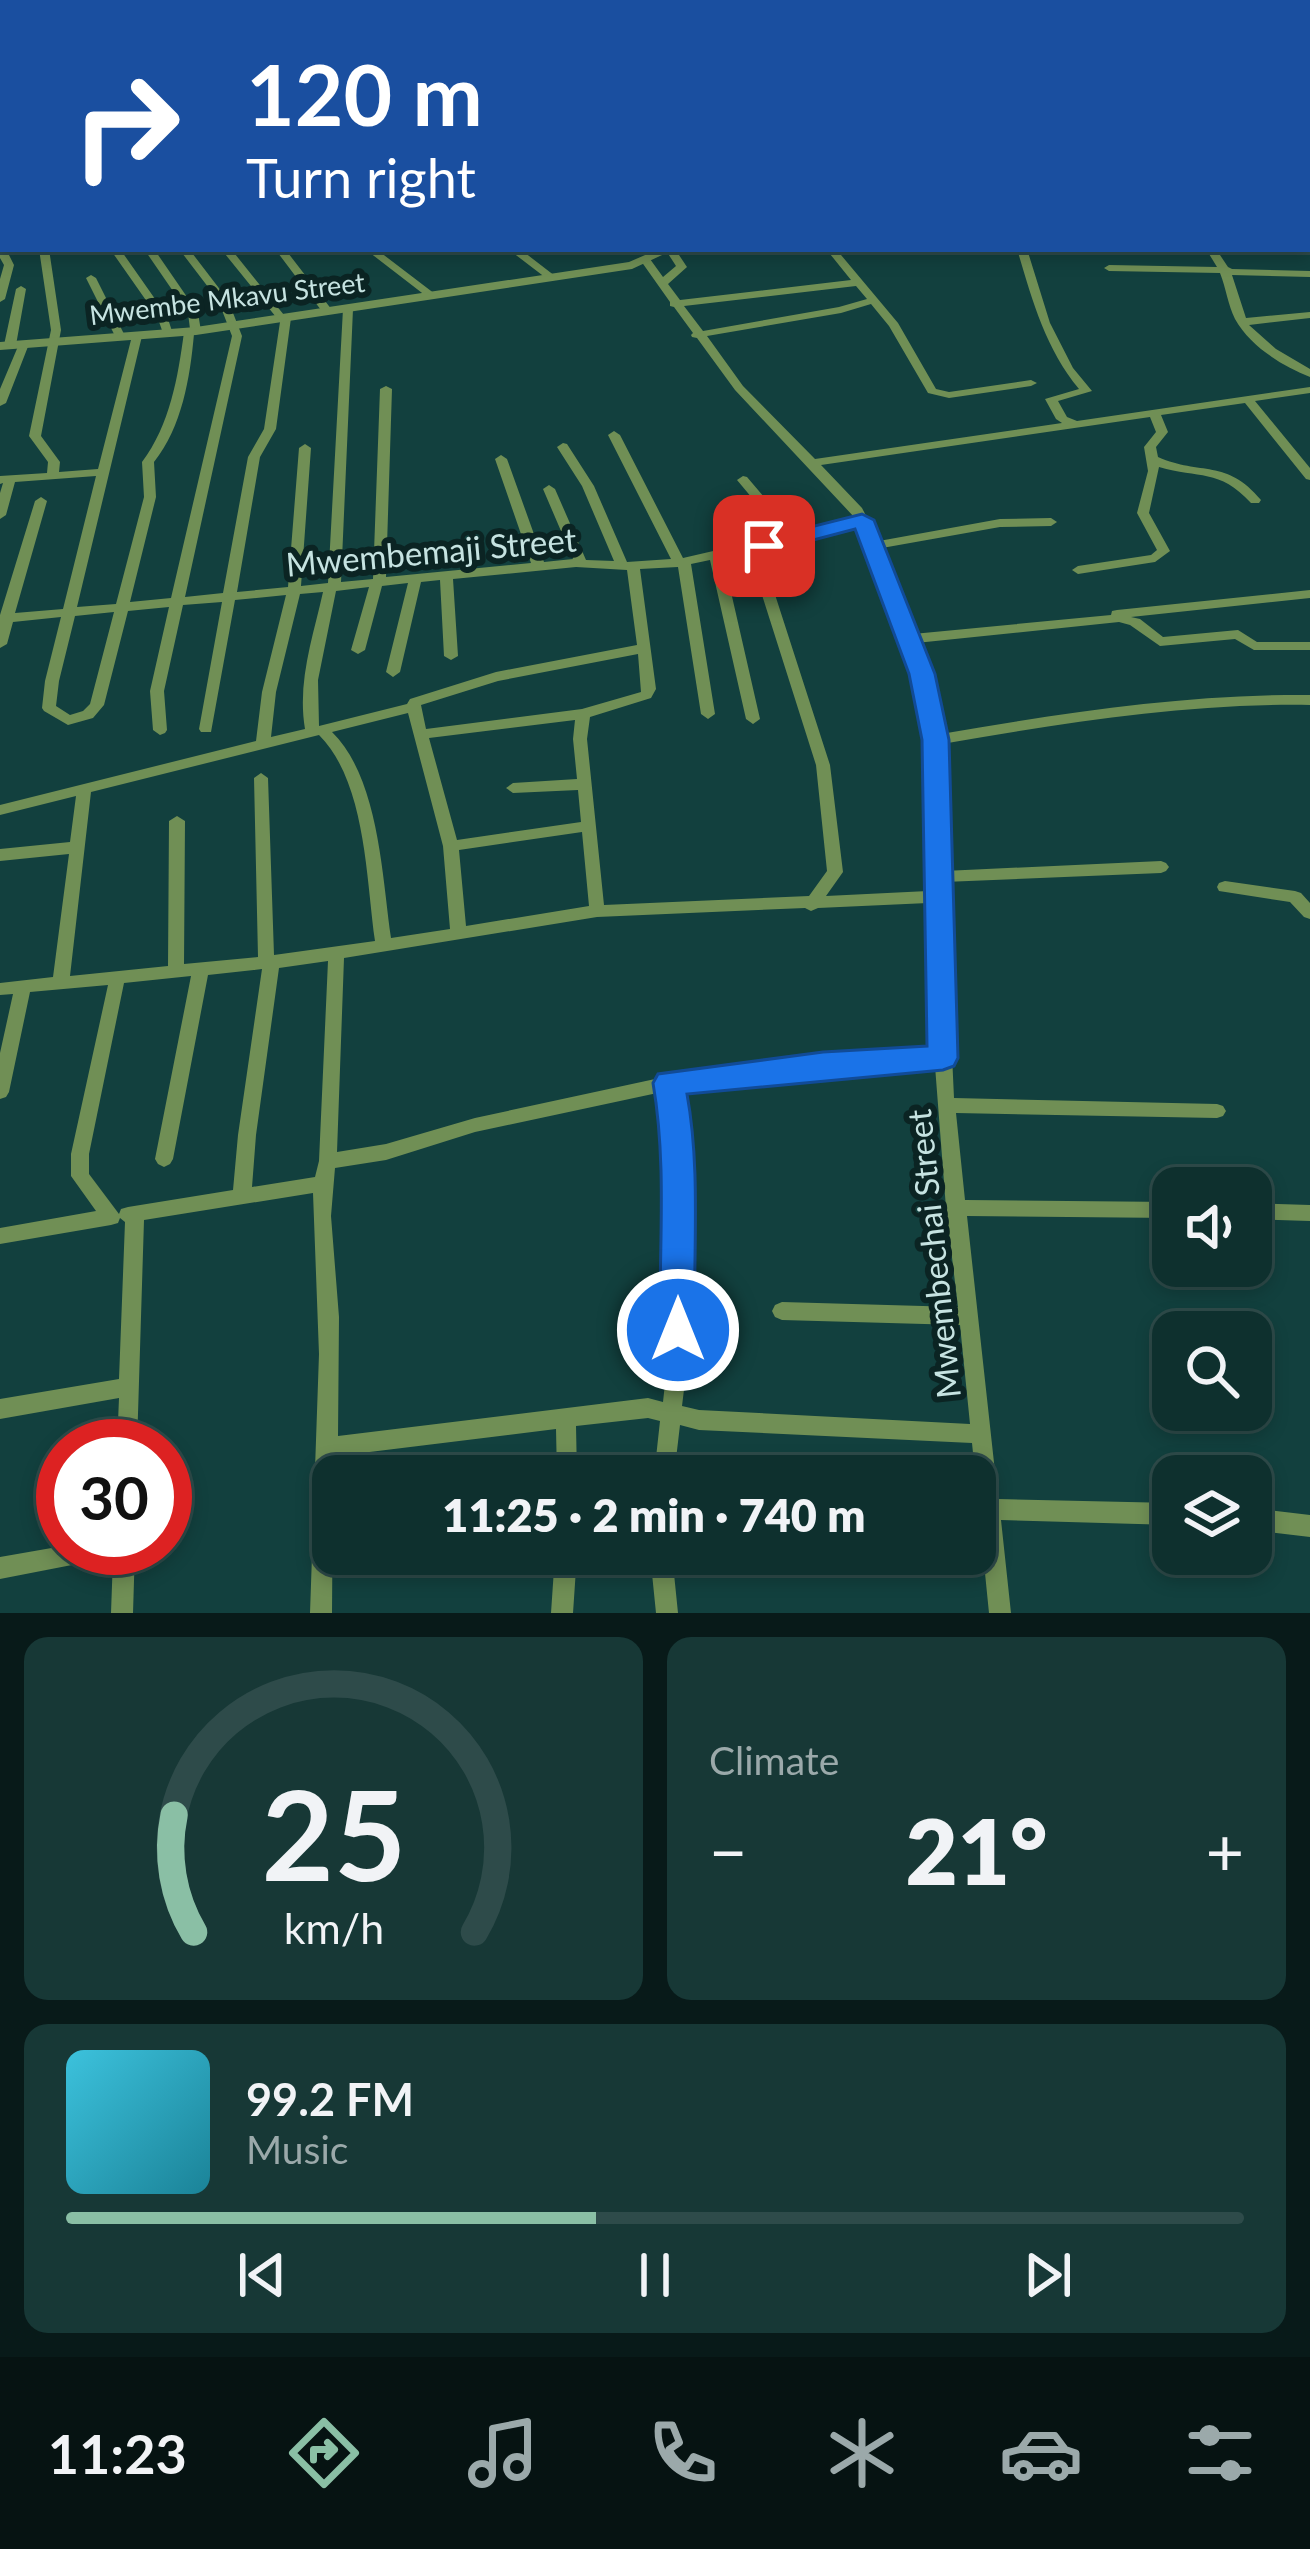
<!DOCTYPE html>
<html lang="en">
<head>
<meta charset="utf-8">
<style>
  :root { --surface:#0e302e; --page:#173836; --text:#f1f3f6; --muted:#9ba9aa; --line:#2e4b4a; --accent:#8abfa5 }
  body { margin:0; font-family:Lato,sans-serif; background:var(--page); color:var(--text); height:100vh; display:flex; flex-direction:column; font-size:45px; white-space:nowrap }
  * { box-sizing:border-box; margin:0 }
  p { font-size:39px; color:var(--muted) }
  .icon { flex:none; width:66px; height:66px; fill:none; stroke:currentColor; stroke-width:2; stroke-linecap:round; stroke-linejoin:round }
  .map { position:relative; height:1613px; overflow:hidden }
  .panel { display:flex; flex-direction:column; gap:24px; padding:24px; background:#081a19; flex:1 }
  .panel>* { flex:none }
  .hud { position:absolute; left:0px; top:0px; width:1311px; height:252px; box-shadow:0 6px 18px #0003,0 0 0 3px var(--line); background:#1a4fa0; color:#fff; overflow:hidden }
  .controls { position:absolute; left:1152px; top:1167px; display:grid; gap:24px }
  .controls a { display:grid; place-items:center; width:120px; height:120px; border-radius:24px; background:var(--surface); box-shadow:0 6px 18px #0003,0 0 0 3px var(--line); font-size:60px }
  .speed { position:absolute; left:36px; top:1419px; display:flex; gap:24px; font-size:60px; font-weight:700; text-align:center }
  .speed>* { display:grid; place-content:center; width:156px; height:156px; border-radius:50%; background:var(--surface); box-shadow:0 6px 18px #0003,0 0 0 3px var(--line); line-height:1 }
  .speed .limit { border:18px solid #d22; background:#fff; color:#111 }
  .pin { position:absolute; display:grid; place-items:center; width:102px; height:102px; color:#fff; margin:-51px; border-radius:24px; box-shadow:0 6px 18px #0006 }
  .me { position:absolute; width:132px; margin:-66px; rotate:0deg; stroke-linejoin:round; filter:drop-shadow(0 0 9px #0008) }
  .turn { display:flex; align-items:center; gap:42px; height:252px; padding:0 48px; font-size:54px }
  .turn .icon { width:156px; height:156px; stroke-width:2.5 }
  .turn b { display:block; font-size:84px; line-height:102px }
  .big { font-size:90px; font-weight:800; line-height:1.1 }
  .panel .tile { flex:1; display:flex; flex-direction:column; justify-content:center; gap:18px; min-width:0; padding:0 42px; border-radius:24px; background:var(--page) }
  .panel .dial { align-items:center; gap:0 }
  .dial svg { height:312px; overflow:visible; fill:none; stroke:var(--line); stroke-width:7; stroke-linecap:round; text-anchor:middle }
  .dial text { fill:var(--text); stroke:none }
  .song { display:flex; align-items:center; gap:36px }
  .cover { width:144px; height:144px; border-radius:18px; background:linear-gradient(135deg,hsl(190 70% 55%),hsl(190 70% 35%)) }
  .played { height:12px; border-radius:6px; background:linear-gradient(90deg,var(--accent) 45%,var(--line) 45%) }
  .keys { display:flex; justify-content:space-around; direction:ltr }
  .heat { display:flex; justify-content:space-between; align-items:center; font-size:66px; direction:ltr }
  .panel .tiles { flex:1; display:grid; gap:24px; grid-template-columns:1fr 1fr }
  .tile:last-child { grid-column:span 2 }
  .trip { position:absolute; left:312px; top:1455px; width:684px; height:120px; border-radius:24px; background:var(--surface); box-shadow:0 6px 18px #0003,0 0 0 3px var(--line); font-weight:800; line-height:120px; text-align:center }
  .dock { display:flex; height:192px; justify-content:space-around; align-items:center; background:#061312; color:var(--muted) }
  .dock .icon { width:84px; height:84px }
  .dock .active { color:var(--accent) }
  .dock b { font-size:54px; color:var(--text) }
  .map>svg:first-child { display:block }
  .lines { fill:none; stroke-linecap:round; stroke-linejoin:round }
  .minor { fill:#708f55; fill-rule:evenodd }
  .tertiary { fill:#708f55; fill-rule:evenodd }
  .primary { fill:#a5e567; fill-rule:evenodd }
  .route { fill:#1a73e8; stroke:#114b97; stroke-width:3 }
  .labels { text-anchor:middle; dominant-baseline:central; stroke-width:12; stroke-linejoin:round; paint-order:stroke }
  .far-street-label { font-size:27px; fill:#c6e3e1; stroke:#0b2423 }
  .street-label { font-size:33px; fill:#c6e3e1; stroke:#0b2423 }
</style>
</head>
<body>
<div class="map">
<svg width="1310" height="1613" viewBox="0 0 1310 1613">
  <rect width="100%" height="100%" fill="#12403e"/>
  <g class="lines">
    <!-- minor -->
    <path class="minor" d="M0,0H18L0,3Z
      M193,0H203L200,3H190Z
      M932,0H941L943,3H934Z
      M1008,0H1019L1014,3H1003Z
      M1308,77L1310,78V86L1308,85Z
      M1308,105H1310V111H1308Z
      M1310,182V188L1308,189V183Z
      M3,224V230L0,231V225Z
      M0,245L6,249L14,265L5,299L0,302V279L4,265L0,258Z
      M39,249H49L61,330L41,436L60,462L59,472L98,469L132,336L137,333L142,336L77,607L116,604L144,497L142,462C170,425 178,377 184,332L190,329L188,313L144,249H154L198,313L201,331L194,334C190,378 182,427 154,462L156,497L130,602L171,598L232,336L218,300L179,249H189L228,300L242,336L185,597L223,593L248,457L264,429L280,322L221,249H231L284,315L291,318L276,429L260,457L237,592L288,587L299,448L305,444L311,448L301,586L328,583L343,309L348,306L353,309L341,582L373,579L380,389L386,386L392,389L386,577L531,563L495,459L501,455L507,459L544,562L573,559L543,489L549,485L555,489L586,560L614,561L582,486L557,447L563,443L567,444L594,486L627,562L671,559L608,435L614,431L620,435L683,558L783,535L737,480L743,476L747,477L794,532L855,518L735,390L697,338L692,337L691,335L693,333L674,307L670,306V302L641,261L650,259L663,277L676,266L665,249H675L687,267L668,284L680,300L851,280L826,249H836L898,323L936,389L949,392L1031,380L1037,383L1031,386L949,398L928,393L889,326L871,304L841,313L707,336L743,386L815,459L1062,423L1056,419L1045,399L1079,389C1045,348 1032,299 1017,249H1027L1050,323L1073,368L1092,391L1058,401L1067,417L1077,421L1310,387V393L1255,401L1310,468V480L1306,479L1245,403L1161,415L1168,432L1156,447L1158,457C1201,476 1226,458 1261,500L1259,503H1251C1219,468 1199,479 1159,467L1149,513L1170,551L1155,562L1078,574L1072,570L1078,566L1151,555L1157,550L1137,513L1148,471L1144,447L1156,432L1150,417L821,465L862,508L879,541L1000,519L1051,518L1057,522L1051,526L1000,527L882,548L913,634L1111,615L1112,611L1117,610L1310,590V598L1131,617L1140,619L1163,637L1238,630L1257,642H1310V650H1254L1235,639L1160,646L1130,625L1119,622L916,643L935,695L941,734C1064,713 1185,694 1310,695V705C1186,703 1065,723 942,744L944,871L1161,861L1166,863L1169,867L1166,871L1161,873L944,882L954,1098L1217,1104L1223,1106L1226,1111L1223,1116L1217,1118L956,1113L965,1200L1173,1202V1218L967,1216L998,1499L1173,1503V1525L1001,1520L1011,1613H989L972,1443L699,1430L680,1425L674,1476H654L660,1421L648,1418L576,1426L577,1476H557L556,1429L337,1456V1476H333L332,1613H310L319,1354L313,1193L144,1220L137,1446H117L119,1398L0,1419V1399L119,1379L125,1222L120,1218L118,1223L111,1225L0,1244V1228L96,1211L71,1176V1154L108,985L30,992L9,1092L6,1097L0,1099V1053L13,994L0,995V983L53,977L69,854L0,861V849L70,842L76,796L0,815V805L256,741L262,692L286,595L235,600L211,732H201L199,729L222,602L183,605L164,691L167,730L165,733L160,735L153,730L150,691L169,607L128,611L104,705L93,718L68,725L44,711L42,708L45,681L61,617L13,622L7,644L0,648V615L35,501L41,497L47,501L15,613L63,609L96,476L15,482L6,515L0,519V493L3,483L0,484V476L47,473L48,462L29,436L51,330ZM856,286L867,299L839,307L703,331L684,306ZM858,525L869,546L921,695L928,740V891L826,896L843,872L830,765L760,548ZM748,551L816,765L827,871L809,896L604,905L587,739L590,717L651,698L656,689L640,569L678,567L701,714L708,719L715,714L691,564L710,560L746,719L753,724L760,719L723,557ZM576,567L627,570L637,645L496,672L410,699L407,704L319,726L318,680L336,591L369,587L351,650L358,654L365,650L382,586L408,583L386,672L393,677L400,672L421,582L440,580L444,656L451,660L458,656L453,579ZM323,592C313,637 297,682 305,729L271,737L276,692L300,594ZM114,612L90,704L83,711L70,715L56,706L59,681L75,616ZM638,654L641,692L582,709L426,729L421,705L498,681ZM408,713L443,846L450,929L391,938C382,876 379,778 332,732ZM575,720L573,739L577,779L513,783L506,788L513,793L578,790L581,822L457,840L429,738ZM319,735C366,782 366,878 375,941L274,955L268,778L261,773L254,778L258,957L184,964L185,821L177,816L169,821L168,966L70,976L91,792ZM582,832L589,906L466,926L459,850ZM928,903L935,1052L669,1076L475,1118L386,1144L337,1152L344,958L597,917L805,908L811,911L818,908ZM328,961L319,1161L315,1177L252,1187L256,1135L279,968ZM262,969L238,1135L233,1190L128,1207L121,1209L119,1214L89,1174V1154L124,983L191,976L155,1159L158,1164L164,1167L170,1164L173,1159L208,975ZM935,1066L946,1208L958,1307L782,1302L775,1305L772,1311L775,1317L782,1320L960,1325L970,1424L699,1410L682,1406L687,1365L684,1198L689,1145L679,1089ZM662,1092L671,1145L666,1198L667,1365L663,1402L648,1398L338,1436L339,1317L331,1216L335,1168L386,1160L475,1132Z
      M110,249H120L167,316L173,334L172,336H164L157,316Z
      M275,249H285L332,310V314H324Z
      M365,249H376L435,294L426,296Z
      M508,249H520L555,276L546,278Z
      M1206,249H1216L1228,267L1232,269L1310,271V277L1232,275L1246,318L1310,312V318L1249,325L1276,349L1310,369V377C1282,366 1250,346 1235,319C1228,305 1226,288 1220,273L1109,271L1104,268L1109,265L1217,267Z
      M91,275L96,278L126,338L125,340L116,338L86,278Z
      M21,286L26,289L16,345L10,348L4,345L16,289Z
      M24,341L29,344L6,403L0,406V389L19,344Z
      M1225,881L1295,891L1301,893L1310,903V919L1304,917L1290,902L1219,891L1217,887L1219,883Z
      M1251,1203L1310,1205V1221L1251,1219Z
      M1251,1508L1310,1515V1537L1251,1530Z
      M63,1546V1548H135L133,1613H111L113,1557L0,1579V1557Z
      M555,1554H577L573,1613H551Z
      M650,1554H672L678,1613H656Z"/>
    <!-- tertiary -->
    <path class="tertiary" d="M659,249H675L632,269L196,335L0,350V342L196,327L629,262Z"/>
    <!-- primary -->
    <path class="primary" d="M1265,0H1282L1284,3H1267Z
      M1308,12L1310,13V21L1308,20Z"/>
  </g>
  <!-- route -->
  <path class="route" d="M862,514L874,520L935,674L949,740L958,1058L954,1066L943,1070L687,1094C701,1170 693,1251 695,1330L690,1341L678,1346L665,1341L660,1330C659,1247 667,1164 653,1083L658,1074L823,1052L927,1046L922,740L909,674L855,529L764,553L752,546L755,541Z"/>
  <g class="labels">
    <!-- far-street labels -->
    <g class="far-street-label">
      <text transform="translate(227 298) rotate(-7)">Mwembe Mkavu Street</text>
    </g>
    <!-- street labels -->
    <g class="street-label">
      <text transform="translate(431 551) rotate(-5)">Mwembemaji Street</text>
      <text transform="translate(933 1254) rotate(-96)">Mwembechai Street</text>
    </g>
  </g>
</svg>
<div class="controls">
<a><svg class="icon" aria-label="sound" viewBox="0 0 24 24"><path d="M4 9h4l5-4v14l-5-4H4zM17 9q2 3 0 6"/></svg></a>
<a><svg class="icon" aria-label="search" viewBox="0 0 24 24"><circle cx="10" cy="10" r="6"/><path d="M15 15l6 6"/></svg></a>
<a><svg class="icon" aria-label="layers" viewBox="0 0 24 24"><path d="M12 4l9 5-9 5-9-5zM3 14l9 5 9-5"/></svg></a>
</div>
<div class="speed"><div class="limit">30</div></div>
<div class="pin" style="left:764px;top:546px;background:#d93025"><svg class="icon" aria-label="arrive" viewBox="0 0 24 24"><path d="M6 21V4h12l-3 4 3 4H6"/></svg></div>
<svg class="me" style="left:678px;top:1330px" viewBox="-20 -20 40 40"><circle r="17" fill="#1a73e8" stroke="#fff" stroke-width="3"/><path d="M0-11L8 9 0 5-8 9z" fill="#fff"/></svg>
<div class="trip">11:25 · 2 min · 740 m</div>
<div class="hud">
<div class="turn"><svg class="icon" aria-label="right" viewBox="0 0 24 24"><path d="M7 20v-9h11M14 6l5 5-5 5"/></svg><div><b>120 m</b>Turn right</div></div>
</div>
</div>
<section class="panel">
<div class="tiles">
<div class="tile dial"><svg viewBox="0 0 100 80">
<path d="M14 69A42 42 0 1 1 86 69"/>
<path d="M14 69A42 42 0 0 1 9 39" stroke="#8abfa5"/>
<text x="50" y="56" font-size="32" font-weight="700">25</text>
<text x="50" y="72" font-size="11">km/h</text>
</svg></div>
<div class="tile"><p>Climate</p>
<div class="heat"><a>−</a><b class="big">21°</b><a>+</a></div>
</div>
<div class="tile">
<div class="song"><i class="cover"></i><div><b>99.2 FM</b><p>Music</p></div></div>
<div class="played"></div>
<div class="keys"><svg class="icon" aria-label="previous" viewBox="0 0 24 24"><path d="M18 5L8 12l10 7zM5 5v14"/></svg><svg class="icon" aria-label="pause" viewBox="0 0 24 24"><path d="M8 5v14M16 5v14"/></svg><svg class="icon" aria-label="next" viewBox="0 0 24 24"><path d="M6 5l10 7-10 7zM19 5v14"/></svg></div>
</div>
</div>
</section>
<nav class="dock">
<b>11:23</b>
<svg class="icon active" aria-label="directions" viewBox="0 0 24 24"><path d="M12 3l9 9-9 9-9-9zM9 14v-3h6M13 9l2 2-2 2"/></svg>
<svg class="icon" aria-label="music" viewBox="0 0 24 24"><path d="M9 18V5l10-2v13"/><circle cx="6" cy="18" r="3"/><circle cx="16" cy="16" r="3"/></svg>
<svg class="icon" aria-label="phone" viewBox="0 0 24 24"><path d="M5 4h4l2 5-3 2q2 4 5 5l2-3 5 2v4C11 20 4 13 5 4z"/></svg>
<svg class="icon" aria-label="climate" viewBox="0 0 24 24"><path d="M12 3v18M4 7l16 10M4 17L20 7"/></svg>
<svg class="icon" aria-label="car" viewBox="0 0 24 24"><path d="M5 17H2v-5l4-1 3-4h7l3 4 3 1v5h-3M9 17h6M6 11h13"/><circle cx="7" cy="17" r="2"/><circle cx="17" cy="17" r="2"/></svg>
<svg class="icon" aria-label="filters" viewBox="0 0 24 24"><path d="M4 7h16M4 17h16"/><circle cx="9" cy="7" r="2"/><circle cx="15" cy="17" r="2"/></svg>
</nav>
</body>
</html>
